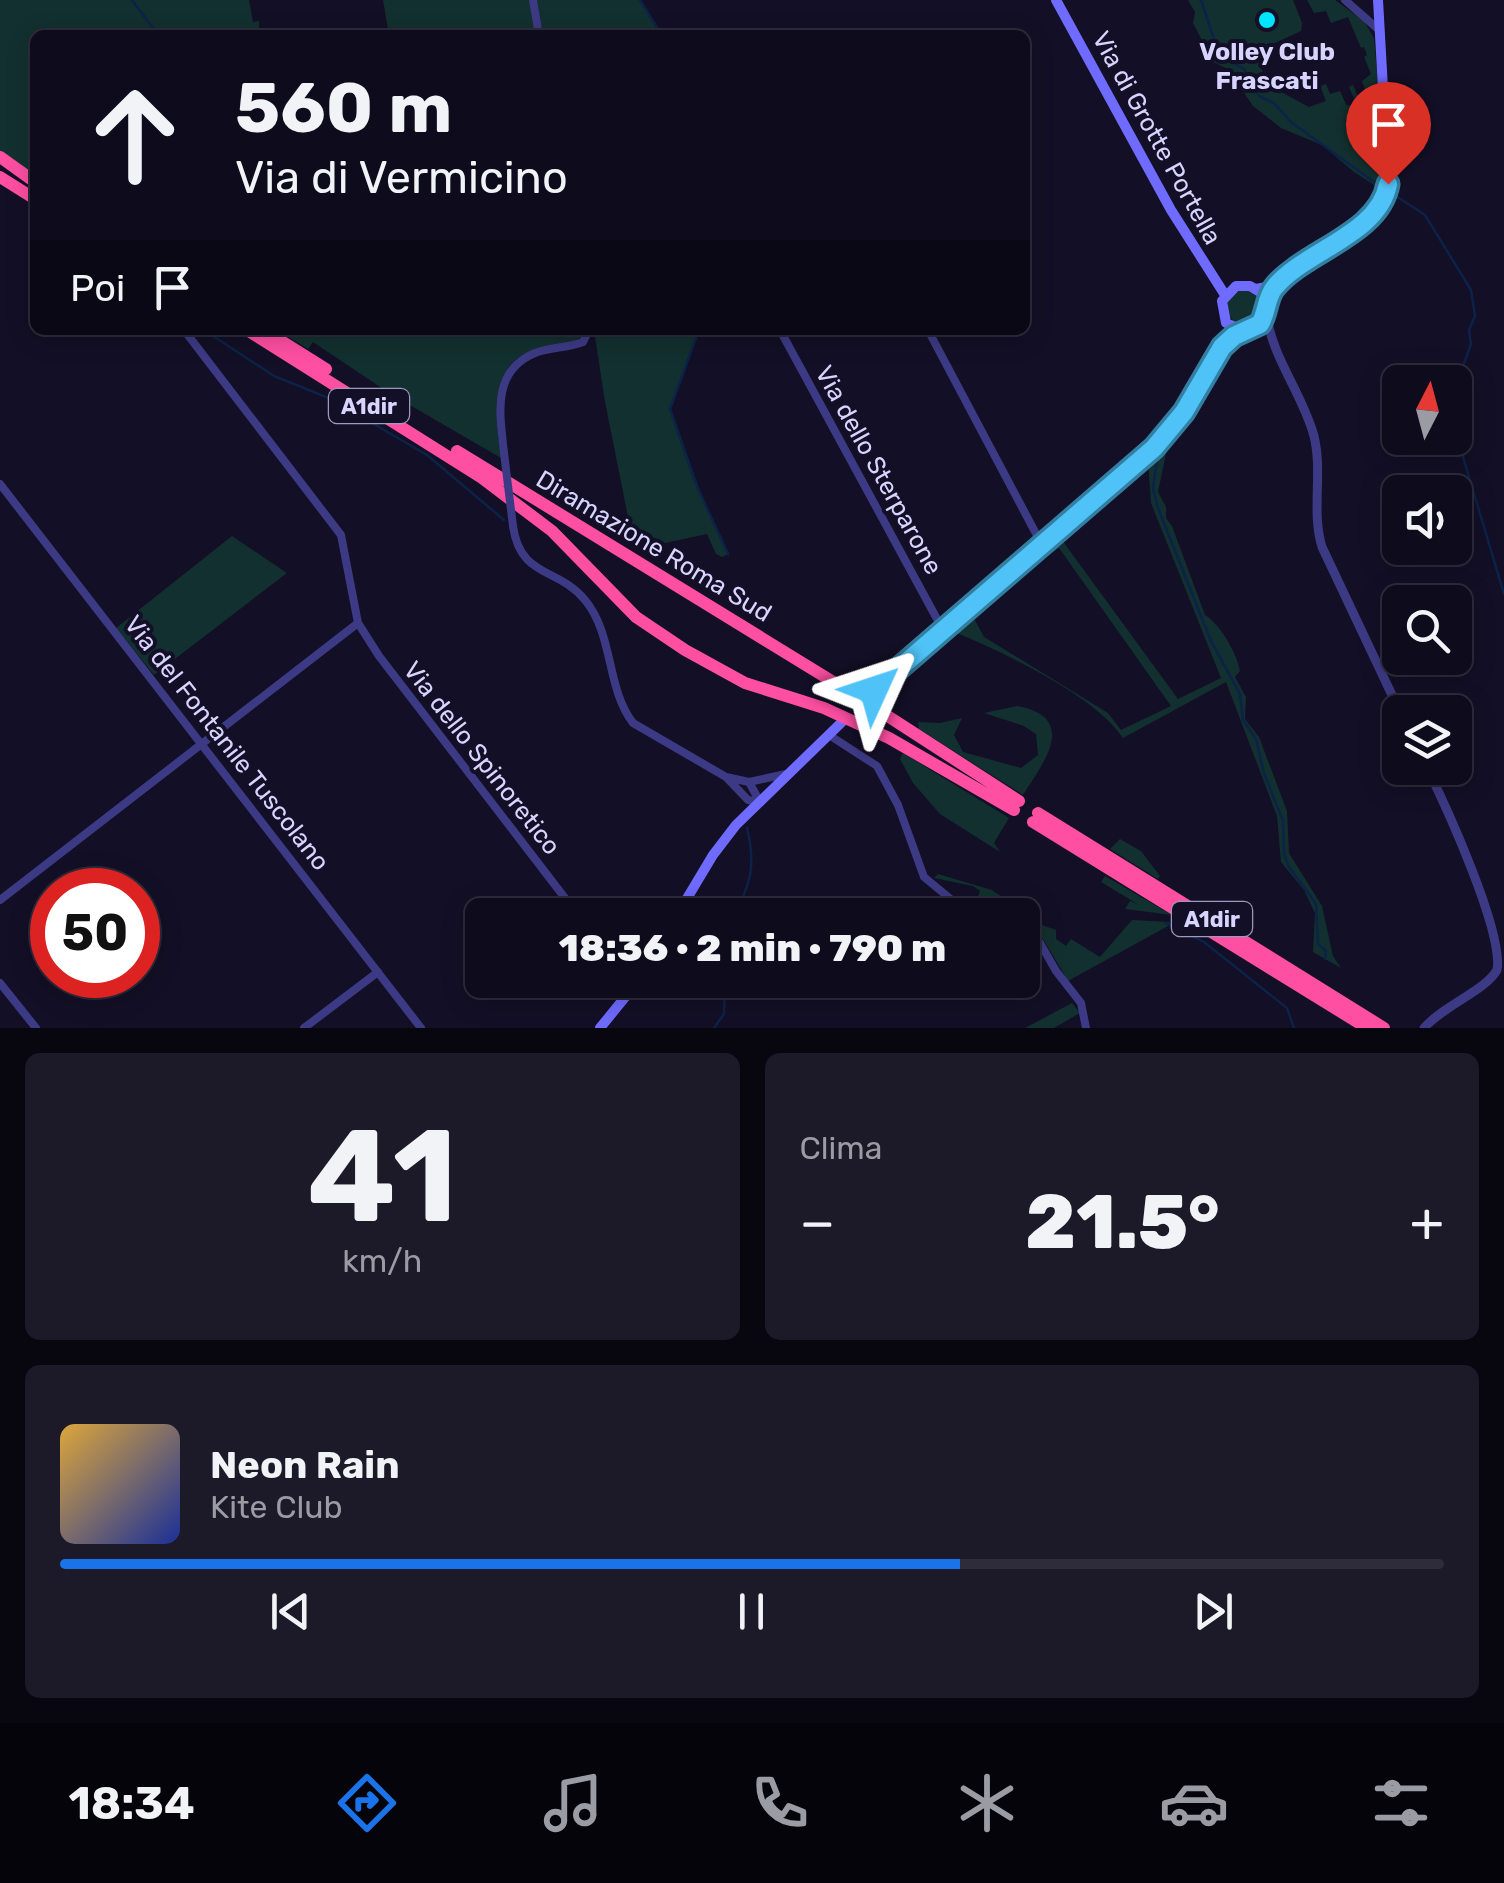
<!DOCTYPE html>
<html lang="it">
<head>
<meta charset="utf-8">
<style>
  :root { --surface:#0e0b1c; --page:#1c1929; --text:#f1f3f6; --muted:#9b9ba3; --line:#2e2b3b; --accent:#1a73e8 }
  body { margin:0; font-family:Rubik,sans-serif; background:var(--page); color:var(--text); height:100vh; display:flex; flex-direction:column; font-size:38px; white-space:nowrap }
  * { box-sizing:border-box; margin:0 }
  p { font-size:32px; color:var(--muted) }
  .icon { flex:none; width:55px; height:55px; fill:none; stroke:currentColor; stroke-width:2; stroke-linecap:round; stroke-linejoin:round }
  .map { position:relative; height:1028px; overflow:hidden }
  .panel { display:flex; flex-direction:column; gap:25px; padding:25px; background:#08060f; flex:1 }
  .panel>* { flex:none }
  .banner { position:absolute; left:30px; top:30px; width:1000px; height:305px; border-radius:15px; box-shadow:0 5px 25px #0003,0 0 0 2px var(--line); background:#0e0b1c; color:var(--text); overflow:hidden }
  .needle { width:65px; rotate:6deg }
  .buttons { position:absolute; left:1382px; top:365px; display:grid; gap:20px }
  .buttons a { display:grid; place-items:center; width:90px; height:90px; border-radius:15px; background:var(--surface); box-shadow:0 5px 25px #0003,0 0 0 2px var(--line); font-size:50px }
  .speed { position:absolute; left:30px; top:868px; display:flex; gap:20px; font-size:50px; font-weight:700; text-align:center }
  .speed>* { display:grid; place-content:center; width:130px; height:130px; border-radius:50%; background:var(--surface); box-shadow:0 5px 25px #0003,0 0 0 2px var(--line); line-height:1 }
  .speed .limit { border:15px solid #d22; background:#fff; color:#111 }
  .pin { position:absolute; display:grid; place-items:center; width:85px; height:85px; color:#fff; margin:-102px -42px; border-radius:50% 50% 50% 0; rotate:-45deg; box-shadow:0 0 10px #0007 }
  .pin .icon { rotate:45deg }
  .me { position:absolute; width:110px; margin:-55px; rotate:48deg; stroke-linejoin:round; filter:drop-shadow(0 0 8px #0008) }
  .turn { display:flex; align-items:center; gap:35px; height:210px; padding:0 40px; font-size:45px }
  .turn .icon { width:130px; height:130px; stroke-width:2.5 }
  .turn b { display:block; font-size:70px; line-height:85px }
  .then { display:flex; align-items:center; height:95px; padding:0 40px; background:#0003; gap:20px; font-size:38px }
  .big { font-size:75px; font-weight:800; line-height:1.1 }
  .panel .tile { flex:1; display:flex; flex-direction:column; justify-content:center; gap:15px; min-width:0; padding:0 35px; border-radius:15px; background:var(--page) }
  .panel .dial { align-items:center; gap:0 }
  .dial b { font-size:130px; line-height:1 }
  .song { display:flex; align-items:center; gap:30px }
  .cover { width:120px; height:120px; border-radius:15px; background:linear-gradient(135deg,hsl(40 70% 55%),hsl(230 70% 35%)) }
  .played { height:10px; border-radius:5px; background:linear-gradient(90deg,var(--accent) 65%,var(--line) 65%) }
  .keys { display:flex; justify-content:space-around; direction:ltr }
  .heat { display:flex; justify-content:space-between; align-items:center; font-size:55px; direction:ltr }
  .panel .tiles { flex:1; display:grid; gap:25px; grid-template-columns:1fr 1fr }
  .tile:last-child { grid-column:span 2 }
  .trip { position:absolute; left:465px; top:898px; width:575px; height:100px; border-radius:15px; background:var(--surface); box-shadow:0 5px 25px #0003,0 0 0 2px var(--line); font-weight:800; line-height:100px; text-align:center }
  .tabs { display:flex; height:160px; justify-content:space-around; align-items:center; background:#06040b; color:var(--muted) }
  .tabs .icon { width:70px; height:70px }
  .tabs .on { color:var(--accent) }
  .tabs b { font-size:45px; color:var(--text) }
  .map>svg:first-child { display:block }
  .green { fill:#12302f }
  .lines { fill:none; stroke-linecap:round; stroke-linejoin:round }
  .stream { stroke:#0c2248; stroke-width:2.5 }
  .minor { stroke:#3d3a85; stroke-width:8 }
  .tertiary { stroke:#3d3a85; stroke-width:9 }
  .secondary { stroke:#6f6bff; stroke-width:10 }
  .motorway { stroke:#ff4fa3; stroke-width:12 }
  .minor-bridge { stroke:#3d3a85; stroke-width:8 }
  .route-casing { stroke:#337fa1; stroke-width:25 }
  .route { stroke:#4fc3f7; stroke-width:18 }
  .poi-dot { fill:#00e5ff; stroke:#130f26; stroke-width:4 }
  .labels { text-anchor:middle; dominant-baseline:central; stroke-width:8; stroke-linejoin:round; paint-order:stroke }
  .shield { fill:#130f26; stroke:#9e99be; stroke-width:2.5 }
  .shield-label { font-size:22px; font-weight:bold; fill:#d9d4ff }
  .poi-label { font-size:25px; font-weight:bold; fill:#d9d4ff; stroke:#130f26 }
  .street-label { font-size:25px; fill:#d9d4ff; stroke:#130f26 }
</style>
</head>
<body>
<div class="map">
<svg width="1504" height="1028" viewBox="0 0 1504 1028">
  <rect width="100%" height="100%" fill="#130f26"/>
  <!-- green -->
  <path class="green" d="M0,0H249L253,22L259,21V35H35V176L0,152Z
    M383,0H531L537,35H389Z
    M537,0H640L662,35H543Z
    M1188,0H1293L1302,23L1301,31L1255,52L1268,85L1309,107L1326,101L1320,86L1326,84L1330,94L1340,91L1347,106L1356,103L1349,87L1353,85L1360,101L1368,98L1362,81L1371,74L1364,57L1367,55L1364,47L1361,48L1348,17L1331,23L1326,11L1314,13L1307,0H1335L1364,21L1374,38L1385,162L1382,190L1354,172L1322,145L1281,128L1253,106L1228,69L1213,62L1193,23L1195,12Z
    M1227 307a18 18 0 1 1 36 0a18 18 0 1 1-36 0Z
    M277,330H586L585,335C572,345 556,345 539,349C487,360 496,418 501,458L389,393L313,342L308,349Z
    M594,330H699L671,409L706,508L728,554L722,557L716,554L707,534L665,543L630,527L605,402Z
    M1168,444L1158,492L1166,507V518L1172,526L1205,615C1220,624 1237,653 1240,671L1235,677L1246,697L1245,719L1259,737L1287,811L1289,853L1322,906L1333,956L1341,968L1313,952L1315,913L1304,890L1281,862L1277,816L1226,682L1123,738C1095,695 999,650 952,631L951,627L970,611L984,637L1108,713L1121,730L1171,706L1059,548L976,606L1038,554L1041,557L1049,553L1047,546L1059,536L1178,699L1221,678L1151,503L1148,461Z
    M232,536L287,573L154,675L116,628Z
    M1017,706C1082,718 1040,767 1023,795L919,729L918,722L940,723L962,718L954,735L963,752L1021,768L1038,755L1036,734L1024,726L984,713Z
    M903,753L1009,818L994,843L1000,852L940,814L913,783L900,759Z
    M1120,839L1141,851L1160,876L1158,879L1110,849Z
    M938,874L992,890L1020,909L977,899L980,891L973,886L934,878Z
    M1105,876L1172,915L1125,909L1130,901L1139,905L1101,882Z
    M1023,918L1056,930V939L1066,946L1071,939L1100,957L1132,920L1170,922L1168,926L1068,981L1040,934L1023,925Z
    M1072,1003L1080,1013L1054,1028H1025Z"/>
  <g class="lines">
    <!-- stream -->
    <path class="stream" d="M132,0L158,35
      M640,0L662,35
      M1201,0L1217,48L1229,61L1244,69L1259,96L1274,103L1291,122L1381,187
      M1393,194L1425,215L1471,290L1475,316L1469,330L1471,344L1455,388
      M204,330L274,376L331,399L427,455L504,520
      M699,330L670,409L696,484L728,554
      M1455,430L1504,594
      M1158,452L1153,488L1158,508L1211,641L1240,694L1243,720L1256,739L1264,773L1283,821L1284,854L1289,867L1316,904L1318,944L1326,951L1325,959
      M735,915C751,881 756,865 747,828
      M1166,923L1204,942L1287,1008L1294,1028
      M714,1028L724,1014L725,980"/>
    <!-- minor -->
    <path class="minor" d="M533,0L539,35
      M1345,0L1379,30
      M33,293L35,292
      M184,330L341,535L358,623L379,656L578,915
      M780,330L943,630
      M928,330L1042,545
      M504,453C500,415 491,371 535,353C550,347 568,348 583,342L589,330
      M0,484L421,1028
      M513,526C520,578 558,567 585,600C614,635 606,688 633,723L726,777L748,800L760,802L749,782L726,777
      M829,735L877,766L898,805L924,877L970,915
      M749,782L786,774
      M0,900L358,623
      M1022,929L1036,936L1056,971L1081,1003L1086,1028
      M0,983L36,1028
      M304,1028L378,972"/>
    <!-- tertiary -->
    <path class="tertiary" d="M1266,311C1271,357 1302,392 1314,436C1323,473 1311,511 1322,547L1400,712
      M1424,1028C1443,1006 1486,990 1497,970C1504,933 1446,806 1427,768"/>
    <!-- secondary -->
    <path class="secondary" d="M1056,0L1171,210L1225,295
      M1256,289L1277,285L1369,217L1384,198L1388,177L1378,0
      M1243,330L1226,323L1222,301L1236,286H1250L1260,292
      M874,689L1159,444L1184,412L1222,347L1234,336L1260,324L1277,285
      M677,915L713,855L736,825L843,721
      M600,1028L639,980"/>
    <!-- motorway -->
    <path class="motorway" d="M0,157L35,182
      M0,177L35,199
      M247,330L482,478L552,531L636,617L685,650L745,683L824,708L889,738L1014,810
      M264,330L326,369
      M457,451L866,702L1019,801
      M1038,813L1384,1028
      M1033,822L1367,1028"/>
    <!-- minor-bridge -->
    <path class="minor-bridge" d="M504,453L513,526"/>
  </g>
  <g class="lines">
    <!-- route casing -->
    <g class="route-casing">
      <path id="route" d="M874,690L1154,448L1184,412L1222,347L1234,336L1260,324C1267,313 1266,298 1274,288C1303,251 1379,235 1388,184"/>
    </g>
    <!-- route -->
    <use href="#route" class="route"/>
  </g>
  <!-- markers -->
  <circle class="poi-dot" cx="1267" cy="20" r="10"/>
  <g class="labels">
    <!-- shield labels -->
    <g class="shield">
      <rect x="329" y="389" width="80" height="34" rx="8"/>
      <rect x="1172" y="902" width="80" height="34" rx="8"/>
    </g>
    <g class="shield-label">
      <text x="369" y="406">A1dir</text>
      <text x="1212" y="919">A1dir</text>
    </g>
    <!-- poi labels -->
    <g class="poi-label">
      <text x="1267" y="51">Volley Club<tspan x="1267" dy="29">Frascati</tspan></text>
    </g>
    <!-- street labels -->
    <g class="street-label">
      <text transform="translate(1157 138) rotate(61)">Via di Grotte Portella</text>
      <text transform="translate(879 470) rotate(61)">Via dello Sterparone</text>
      <text transform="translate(654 546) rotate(31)">Diramazione Roma Sud</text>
      <text transform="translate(227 743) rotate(52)">Via del Fontanile Tuscolano</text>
      <text transform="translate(482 758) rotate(52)">Via dello Spinoretico</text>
    </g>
  </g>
</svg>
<div class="buttons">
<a><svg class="needle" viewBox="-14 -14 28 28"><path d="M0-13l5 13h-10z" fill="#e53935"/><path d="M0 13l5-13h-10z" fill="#9b9ba3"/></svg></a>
<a><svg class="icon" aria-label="sound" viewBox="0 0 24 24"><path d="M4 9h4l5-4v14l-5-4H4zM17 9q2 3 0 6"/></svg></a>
<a><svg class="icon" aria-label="search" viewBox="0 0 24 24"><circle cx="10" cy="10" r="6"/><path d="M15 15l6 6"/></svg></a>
<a><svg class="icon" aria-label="layers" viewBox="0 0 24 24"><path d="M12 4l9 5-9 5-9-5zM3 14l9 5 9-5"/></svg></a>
</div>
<div class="speed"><div class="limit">50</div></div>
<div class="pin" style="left:1388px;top:184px;background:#d93025"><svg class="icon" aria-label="arrive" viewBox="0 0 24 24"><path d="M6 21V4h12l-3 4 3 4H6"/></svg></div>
<svg class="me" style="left:874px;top:690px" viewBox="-20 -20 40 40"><path d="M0-17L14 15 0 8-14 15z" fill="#4fc3f7" stroke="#fff" stroke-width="4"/></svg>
<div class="trip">18:36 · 2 min · 790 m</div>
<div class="banner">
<div class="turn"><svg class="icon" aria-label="ahead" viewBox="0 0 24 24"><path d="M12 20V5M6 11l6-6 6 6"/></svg><div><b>560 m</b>Via di Vermicino</div></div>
<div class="then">Poi<svg class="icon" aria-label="arrive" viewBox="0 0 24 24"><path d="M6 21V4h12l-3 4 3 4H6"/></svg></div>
</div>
</div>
<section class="panel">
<div class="tiles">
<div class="tile dial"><b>41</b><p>km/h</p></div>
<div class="tile"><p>Clima</p>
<div class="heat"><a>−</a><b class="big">21.5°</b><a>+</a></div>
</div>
<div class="tile">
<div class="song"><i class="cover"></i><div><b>Neon Rain</b><p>Kite Club</p></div></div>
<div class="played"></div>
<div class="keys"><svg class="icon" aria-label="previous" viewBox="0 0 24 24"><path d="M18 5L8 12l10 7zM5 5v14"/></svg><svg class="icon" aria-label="pause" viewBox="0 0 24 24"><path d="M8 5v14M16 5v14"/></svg><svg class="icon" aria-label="next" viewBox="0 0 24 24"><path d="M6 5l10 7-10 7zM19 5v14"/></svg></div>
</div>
</div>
</section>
<nav class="tabs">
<b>18:34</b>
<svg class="icon on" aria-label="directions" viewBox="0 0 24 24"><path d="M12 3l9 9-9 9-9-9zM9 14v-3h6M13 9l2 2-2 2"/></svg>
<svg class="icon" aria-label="music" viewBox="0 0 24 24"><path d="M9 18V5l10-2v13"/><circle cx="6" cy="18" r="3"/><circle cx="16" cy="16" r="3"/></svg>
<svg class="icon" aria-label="phone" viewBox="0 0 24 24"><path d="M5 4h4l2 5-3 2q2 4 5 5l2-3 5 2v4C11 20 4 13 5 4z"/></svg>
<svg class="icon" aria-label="climate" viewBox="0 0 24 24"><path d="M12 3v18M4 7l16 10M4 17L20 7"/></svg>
<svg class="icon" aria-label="car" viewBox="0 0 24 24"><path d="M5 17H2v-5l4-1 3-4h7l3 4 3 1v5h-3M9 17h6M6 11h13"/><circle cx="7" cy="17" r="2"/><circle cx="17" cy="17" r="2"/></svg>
<svg class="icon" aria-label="filters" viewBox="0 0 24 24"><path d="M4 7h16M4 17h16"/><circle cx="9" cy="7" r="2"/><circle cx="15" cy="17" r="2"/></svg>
</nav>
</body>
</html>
